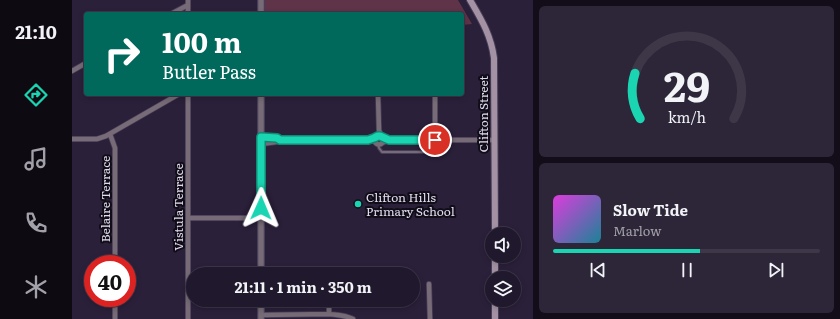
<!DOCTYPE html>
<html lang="en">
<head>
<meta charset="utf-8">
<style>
  :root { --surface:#20182c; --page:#2d2538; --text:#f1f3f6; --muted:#a2a0a9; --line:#3d3748; --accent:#1ad5b2 }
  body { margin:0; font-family:Literata,serif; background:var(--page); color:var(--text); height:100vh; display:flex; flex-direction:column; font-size:15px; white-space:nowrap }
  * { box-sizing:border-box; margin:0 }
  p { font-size:13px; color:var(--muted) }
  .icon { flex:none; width:22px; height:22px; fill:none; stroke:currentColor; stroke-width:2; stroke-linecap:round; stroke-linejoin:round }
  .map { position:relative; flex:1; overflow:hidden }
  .drawer { display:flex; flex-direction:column; gap:6px; padding:6px; background:#120d18; width:307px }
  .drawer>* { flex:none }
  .banner { position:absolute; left:12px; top:12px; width:380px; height:84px; border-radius:4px; box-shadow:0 2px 6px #0003,0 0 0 1px var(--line); background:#00695c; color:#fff; overflow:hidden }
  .tools { position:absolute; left:413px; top:227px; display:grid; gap:8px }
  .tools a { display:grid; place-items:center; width:36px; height:36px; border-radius:50%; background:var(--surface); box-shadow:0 2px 6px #0003,0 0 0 1px var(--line); font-size:20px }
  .speed { position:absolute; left:12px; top:255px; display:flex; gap:8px; font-size:20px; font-weight:700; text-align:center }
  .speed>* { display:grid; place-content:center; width:52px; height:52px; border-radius:50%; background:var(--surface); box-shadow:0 2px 6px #0003,0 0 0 1px var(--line); line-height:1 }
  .speed .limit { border:6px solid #d22; background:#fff; color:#111 }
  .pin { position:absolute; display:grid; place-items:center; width:34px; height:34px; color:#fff; margin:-17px; border:2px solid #fff; border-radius:50%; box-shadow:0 1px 4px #0007 }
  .me { position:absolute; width:44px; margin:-22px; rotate:1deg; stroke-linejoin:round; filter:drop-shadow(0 0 3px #0008) }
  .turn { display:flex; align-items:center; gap:14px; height:84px; padding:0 12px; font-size:18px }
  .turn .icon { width:52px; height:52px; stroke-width:2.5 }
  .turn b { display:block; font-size:28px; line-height:34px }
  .drawer .tile { flex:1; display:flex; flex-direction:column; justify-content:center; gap:6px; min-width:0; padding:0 14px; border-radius:6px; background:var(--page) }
  .drawer .dial { align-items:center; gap:0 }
  .dial svg { height:104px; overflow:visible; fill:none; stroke:var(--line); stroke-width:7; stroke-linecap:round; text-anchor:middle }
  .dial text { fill:var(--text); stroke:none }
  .song { display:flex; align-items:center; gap:12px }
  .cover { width:48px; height:48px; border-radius:6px; background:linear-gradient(135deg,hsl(300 70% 55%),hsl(190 70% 35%)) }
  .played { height:4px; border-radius:2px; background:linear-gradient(90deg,var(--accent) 55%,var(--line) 55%) }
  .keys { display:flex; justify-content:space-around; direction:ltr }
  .trip { position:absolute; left:114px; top:267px; width:234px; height:40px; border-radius:20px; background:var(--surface); box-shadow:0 2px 6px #0003,0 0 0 1px var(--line); font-weight:700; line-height:40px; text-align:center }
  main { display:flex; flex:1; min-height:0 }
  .dock { display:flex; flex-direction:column; width:72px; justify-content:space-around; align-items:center; background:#0d0a12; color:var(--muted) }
  .dock .icon { width:28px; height:28px }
  .dock .on { color:var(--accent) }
  .dock b { font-size:18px; color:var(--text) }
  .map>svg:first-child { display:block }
  .green { fill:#5f3348 }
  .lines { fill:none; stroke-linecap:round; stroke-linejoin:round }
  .service-casing { stroke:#473e57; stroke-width:4 }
  .minor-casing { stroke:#473e57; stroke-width:6 }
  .tertiary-casing { stroke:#473e57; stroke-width:8 }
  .secondary-casing { stroke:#473e57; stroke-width:8 }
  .service { stroke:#766b76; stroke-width:2 }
  .minor { stroke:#766b76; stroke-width:4.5 }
  .tertiary { stroke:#766b76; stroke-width:5.5 }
  .secondary { stroke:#a492a4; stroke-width:6 }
  .route-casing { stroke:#118a74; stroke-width:10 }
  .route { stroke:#1ad5b2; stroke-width:7 }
  .poi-dot { fill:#1ad5b2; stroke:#110d18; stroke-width:1.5 }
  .labels { text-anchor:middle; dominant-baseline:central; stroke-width:4; stroke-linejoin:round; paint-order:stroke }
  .street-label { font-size:12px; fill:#e2dcee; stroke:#110d18 }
  .poi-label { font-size:12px; fill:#e2dcee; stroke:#110d18; text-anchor:start }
</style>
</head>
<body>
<main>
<nav class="dock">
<b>21:10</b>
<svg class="icon on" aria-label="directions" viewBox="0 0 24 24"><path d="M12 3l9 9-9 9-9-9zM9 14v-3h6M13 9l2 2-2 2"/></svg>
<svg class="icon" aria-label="music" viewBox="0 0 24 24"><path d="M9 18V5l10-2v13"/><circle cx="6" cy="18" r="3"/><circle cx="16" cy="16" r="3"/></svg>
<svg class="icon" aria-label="phone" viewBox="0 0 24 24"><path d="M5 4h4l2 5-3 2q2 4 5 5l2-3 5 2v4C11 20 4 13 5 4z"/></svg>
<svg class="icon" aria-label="climate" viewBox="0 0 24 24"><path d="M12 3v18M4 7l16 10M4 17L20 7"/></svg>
</nav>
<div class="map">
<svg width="461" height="319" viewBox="0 0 461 319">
  <rect width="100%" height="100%" fill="#2a203a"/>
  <!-- green -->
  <path class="green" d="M193,0H386L400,24L390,25V14H193Z"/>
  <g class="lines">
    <!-- service casing -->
    <g class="service-casing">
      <path id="service" d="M306,144L307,148L310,152H372V140"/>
    </g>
    <!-- minor casing -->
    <g class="minor-casing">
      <path id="minor" d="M116,0V14
        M99,14L116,5
        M0,71L14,63
        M116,94V319
        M306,94L307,130L309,136
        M363,94V140
        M38,134L43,148V264
        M302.5 140a4.5 4.5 0 1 1 9 0a4.5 4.5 0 1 1-9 0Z
        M189,137L205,138L208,140
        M0,139H25L34,136L107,94
        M310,143L317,140H422
        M189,144L204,142L208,140H297L302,138
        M116,218H188
        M357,284L358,319
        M43,298V319
        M257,300V314
        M189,315L257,314C265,315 273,315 281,319"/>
    </g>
    <!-- tertiary casing -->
    <g class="tertiary-casing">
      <path id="tertiary" d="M189,0V14
        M189,94V274
        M189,300V319"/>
    </g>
    <!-- secondary casing -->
    <g class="secondary-casing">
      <path id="secondary" d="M398,0C409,19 419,35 422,58L423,234
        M423,256V278
        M423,300V319"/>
    </g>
    <!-- service -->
    <use href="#service" class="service"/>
    <!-- minor -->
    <use href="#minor" class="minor"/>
    <!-- tertiary -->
    <use href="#tertiary" class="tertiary"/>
    <!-- secondary -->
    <use href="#secondary" class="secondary"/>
  </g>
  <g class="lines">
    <!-- route casing -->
    <g class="route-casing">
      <path id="route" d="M189,208V137L205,138L208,140H296L302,138L306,136H308L317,140H363"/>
    </g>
    <!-- route -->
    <use href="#route" class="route"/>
  </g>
  <!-- markers -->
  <circle class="poi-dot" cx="286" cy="204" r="4"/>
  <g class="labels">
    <!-- street labels -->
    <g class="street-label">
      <text transform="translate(411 114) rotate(-90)">Clifton Street</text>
      <text transform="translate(33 199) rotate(-90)">Belaire Terrace</text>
      <text transform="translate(106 207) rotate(-90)">Vistula Terrace</text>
    </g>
    <!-- poi labels -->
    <g class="poi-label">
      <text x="294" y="197">Clifton Hills<tspan x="294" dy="14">Primary School</tspan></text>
    </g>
  </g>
</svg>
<div class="tools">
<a><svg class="icon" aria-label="sound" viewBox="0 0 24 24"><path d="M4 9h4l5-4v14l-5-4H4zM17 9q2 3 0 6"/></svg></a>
<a><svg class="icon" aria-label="layers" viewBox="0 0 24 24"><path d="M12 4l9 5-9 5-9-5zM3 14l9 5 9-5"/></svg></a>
</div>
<div class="speed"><div class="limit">40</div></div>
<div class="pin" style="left:363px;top:140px;background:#d93025"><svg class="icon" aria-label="arrive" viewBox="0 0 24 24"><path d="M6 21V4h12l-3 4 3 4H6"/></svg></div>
<svg class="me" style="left:189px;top:208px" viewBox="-20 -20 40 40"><path d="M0-17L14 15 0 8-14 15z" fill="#1ad5b2" stroke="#fff" stroke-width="4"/></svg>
<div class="trip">21:11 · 1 min · 350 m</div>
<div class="banner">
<div class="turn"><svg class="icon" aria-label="right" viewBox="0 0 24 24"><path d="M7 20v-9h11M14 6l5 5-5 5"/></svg><div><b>100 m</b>Butler Pass</div></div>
</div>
</div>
<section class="drawer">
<div class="tile dial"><svg viewBox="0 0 100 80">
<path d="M14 69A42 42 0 1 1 86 69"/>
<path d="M14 69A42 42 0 0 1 10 34" stroke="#1ad5b2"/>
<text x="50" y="56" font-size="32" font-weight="700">29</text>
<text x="50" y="72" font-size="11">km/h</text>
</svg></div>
<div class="tile">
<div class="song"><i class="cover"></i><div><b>Slow Tide</b><p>Marlow</p></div></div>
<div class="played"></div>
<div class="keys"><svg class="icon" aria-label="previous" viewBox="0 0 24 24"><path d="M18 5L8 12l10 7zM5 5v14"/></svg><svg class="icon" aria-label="pause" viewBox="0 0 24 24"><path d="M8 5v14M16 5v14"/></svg><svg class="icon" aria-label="next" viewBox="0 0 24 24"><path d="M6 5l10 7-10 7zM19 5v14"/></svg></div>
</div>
</section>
</main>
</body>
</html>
